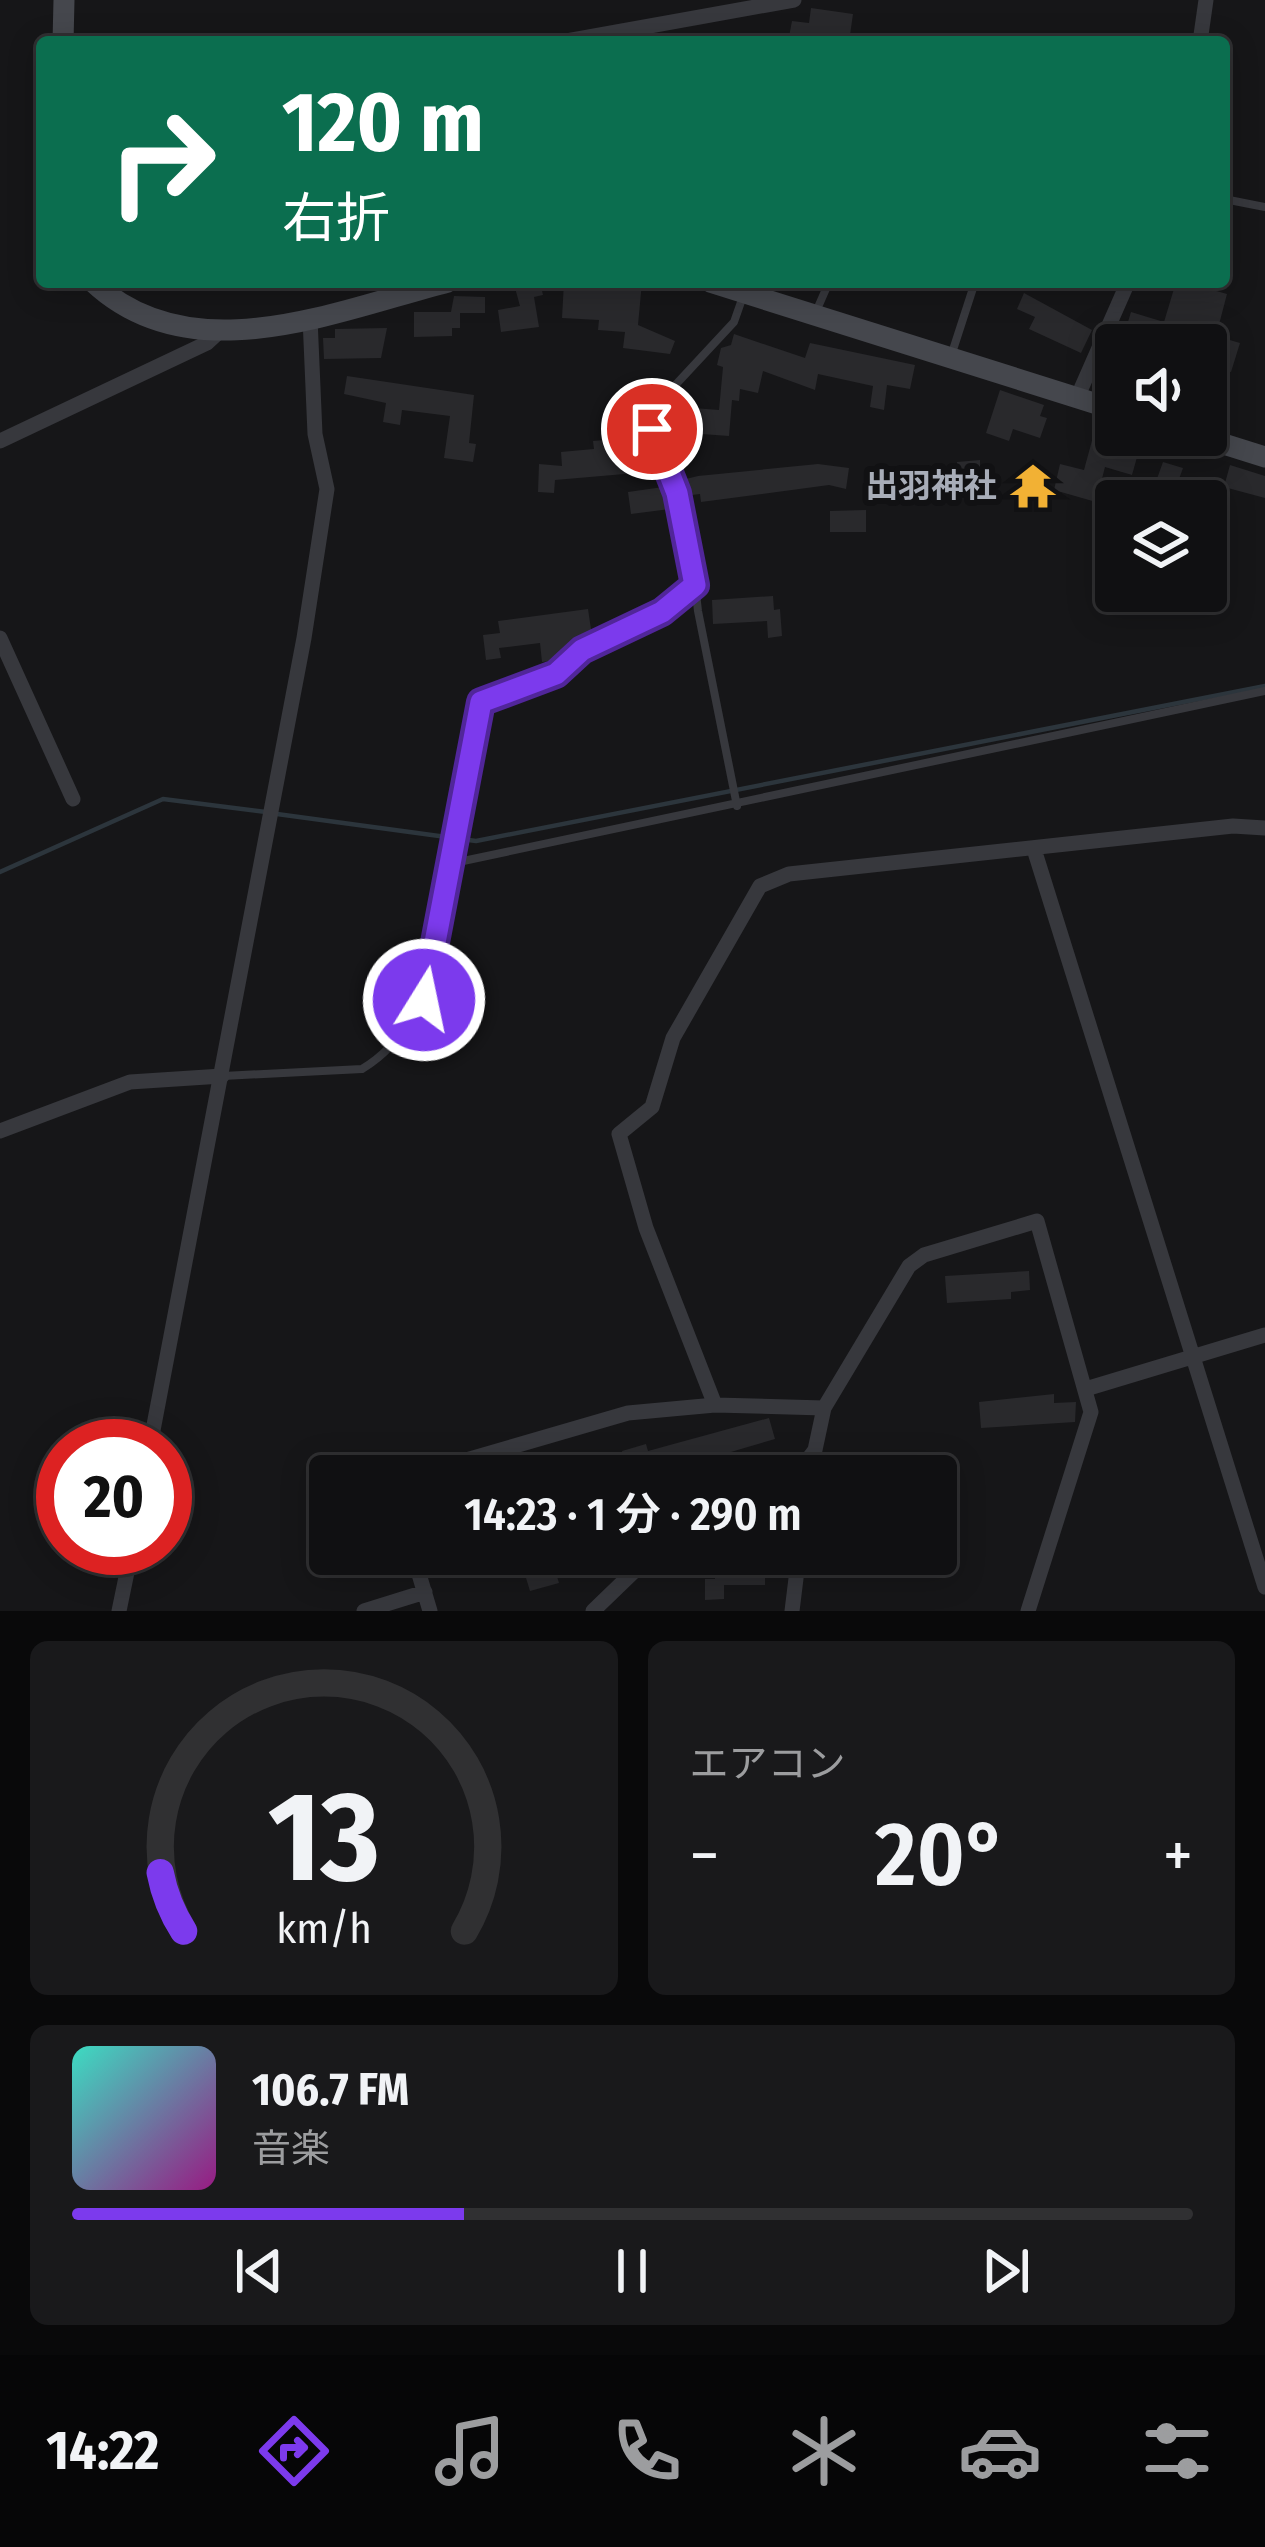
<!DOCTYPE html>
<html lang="ja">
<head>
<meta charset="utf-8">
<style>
  :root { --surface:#101012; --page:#19191b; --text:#f1f3f6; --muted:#9c9d9f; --line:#303032; --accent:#7c3aed }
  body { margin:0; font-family:"Fira Sans Condensed","Noto Sans JP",sans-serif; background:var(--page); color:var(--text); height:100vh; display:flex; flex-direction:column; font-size:45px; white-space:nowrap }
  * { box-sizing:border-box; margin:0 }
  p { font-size:39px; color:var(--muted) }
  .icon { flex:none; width:66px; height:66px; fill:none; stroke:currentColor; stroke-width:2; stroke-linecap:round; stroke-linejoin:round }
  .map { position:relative; height:1611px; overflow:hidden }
  .side { display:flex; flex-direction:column; gap:30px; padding:30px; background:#09090a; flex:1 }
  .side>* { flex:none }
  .banner { position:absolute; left:36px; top:36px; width:1194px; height:252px; border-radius:12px; box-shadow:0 6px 30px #0003,0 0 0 3px var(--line); background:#0b6e4f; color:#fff; overflow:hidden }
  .tools { position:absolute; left:1095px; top:324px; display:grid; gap:24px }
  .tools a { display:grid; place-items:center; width:132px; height:132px; border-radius:12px; background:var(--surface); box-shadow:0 6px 30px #0003,0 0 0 3px var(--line); font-size:60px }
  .speed { position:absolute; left:36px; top:1419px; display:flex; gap:24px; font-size:60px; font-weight:700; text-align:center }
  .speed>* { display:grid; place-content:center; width:156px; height:156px; border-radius:50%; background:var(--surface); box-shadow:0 6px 30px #0003,0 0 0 3px var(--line); line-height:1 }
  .speed .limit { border:18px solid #d22; background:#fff; color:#111 }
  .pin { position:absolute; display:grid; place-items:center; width:102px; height:102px; color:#fff; margin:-51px; border:6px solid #fff; border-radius:50%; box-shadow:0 3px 12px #0007 }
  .me { position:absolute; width:132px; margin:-66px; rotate:10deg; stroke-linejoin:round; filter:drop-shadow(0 0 9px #0008) }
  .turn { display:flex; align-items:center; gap:42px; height:252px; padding:0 48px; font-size:54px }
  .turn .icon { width:156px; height:156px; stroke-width:2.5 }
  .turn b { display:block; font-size:84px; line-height:102px }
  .big { font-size:90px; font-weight:600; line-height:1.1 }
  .side .tile { flex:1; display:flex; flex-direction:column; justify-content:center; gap:18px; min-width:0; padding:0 42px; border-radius:18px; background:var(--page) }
  .side .dial { align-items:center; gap:0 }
  .dial svg { height:312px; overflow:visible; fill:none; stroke:var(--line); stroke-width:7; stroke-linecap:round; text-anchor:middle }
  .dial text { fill:var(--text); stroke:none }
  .song { display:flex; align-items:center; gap:36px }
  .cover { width:144px; height:144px; border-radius:18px; background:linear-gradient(135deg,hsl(170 70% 55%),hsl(310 70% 35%)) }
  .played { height:12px; border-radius:6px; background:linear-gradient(90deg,var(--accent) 35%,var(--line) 35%) }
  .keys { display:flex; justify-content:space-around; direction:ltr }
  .heat { display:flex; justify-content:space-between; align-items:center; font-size:66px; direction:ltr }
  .side .tiles { flex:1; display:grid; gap:30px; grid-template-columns:1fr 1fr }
  .tile:last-child { grid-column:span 2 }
  .trip { position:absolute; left:309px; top:1455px; width:648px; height:120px; border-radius:12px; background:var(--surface); box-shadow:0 6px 30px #0003,0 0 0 3px var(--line); font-weight:600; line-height:120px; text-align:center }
  .dock { display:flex; height:192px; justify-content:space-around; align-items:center; background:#060607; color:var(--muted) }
  .dock .icon { width:84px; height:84px }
  .dock .selected { color:var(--accent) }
  .dock b { font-size:54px; color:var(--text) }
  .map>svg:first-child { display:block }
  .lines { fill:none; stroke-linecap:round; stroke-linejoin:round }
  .stream { stroke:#2c353c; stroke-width:4.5 }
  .building { fill:#29292c }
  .lane { stroke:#37383d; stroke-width:8 }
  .street { stroke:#37383d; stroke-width:15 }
  .secondary { stroke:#45474d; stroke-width:21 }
  .route-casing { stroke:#51269a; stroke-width:30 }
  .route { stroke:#7c3aed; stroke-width:21 }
  .labels { text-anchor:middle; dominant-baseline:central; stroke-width:12; stroke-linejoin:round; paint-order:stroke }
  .poi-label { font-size:33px; font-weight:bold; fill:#a8adb8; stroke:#111113; text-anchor:end }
</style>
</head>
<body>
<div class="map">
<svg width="1265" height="1611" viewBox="0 0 1265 1611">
  <rect width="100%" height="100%" fill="#161618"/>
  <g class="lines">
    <!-- stream -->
    <path class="stream" d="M277,814L476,841L1265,686
      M0,872L163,799L266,812"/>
  </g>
  <!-- building -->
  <path class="building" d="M811,8L853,14L849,42H788L792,21L809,23Z
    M540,282L543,295L534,297L539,327L501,332L498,310L520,306L514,284Z
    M564,282H642L638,325L675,341L670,354L623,348L625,332L598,330L599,320L562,318Z
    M1176,282H1203L1202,287L1227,294L1216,336L1240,343L1231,372L1206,365V345H1121L1131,312L1164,322Z
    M1024,293L1092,330L1081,353L1029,329L1035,317L1017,309Z
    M454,296L485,297V313H460V328H452V336L414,337V312H451Z
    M387,328L381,358L324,359L323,338H335V329Z
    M734,334L805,358L810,343L915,365L910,389L887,385L884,410L870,407L873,386L818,374L815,390L763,371L758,393L740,389L739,401L732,400L729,436L661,431L668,406L719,410L723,367L717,365L721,348L731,345Z
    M347,376L474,395L469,443L476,444L473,462L444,458L450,416L402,410L400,425L383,422L386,403L344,394Z
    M1000,390L1044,405L1040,416L1047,418L1040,438L1013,429L1009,441L986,433Z
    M1093,437L1139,450L1132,475L1105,467L1096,502L1054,490L1060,464L1084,470Z
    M605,440L614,460L634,459L636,473L555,480L554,493L538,492L539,464L562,466L561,452L594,449L593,441Z
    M980,460V493H957V462Z
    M1163,462L1183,468L1171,501H1149Z
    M818,464L849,468L846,489L829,485L701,502L700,494L684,496L682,480L698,476Z
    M1230,465L1265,476V498L1224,487Z
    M663,487L670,509L631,514L628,492Z
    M866,510V532H830V511Z
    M773,596L774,610L780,609L782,636L768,638L767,621L713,624L712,600Z
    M588,609L592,636L558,660L542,662L540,643L499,648L501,658L486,660L483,635L500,633L498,621Z
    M1029,1271L1030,1290L1011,1292V1299L947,1303L945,1276Z
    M1054,1394V1403L1076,1402L1075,1422L981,1428L979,1402Z
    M769,1418L775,1439L649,1476H603V1471L626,1465L622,1451L646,1444L648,1451Z
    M811,1554L895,1558L892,1577L809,1568Z
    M715,1559H765V1585H724V1599L705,1600V1579H715Z
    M552,1560L559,1583L530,1591L523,1568Z"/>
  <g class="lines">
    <!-- lane -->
    <path class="lane" d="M1224,199L1265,207
      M815,314L829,282
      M951,356L975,282
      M737,806L698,611L690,541L652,429L654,408L734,322L748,282
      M449,864L481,702L556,673L582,650L662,612L695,585
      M223,1076L362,1069C434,1026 436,937 449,864L1265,691"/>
    <!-- street -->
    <path class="street" d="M561,42L794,0
      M1200,42L1206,0
      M1077,398L1128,282
      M0,441L207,343L221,330
      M0,638L73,799
      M1034,849L1265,1587
      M0,1131L130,1082L222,1076
      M1089,1388L1265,1335
      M715,1405L646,1228L619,1134L652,1107L673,1038L760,886L789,874L1233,826L1265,828
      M150,1446L304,638L327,489L315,434L310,318
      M411,1476L628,1413L715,1405L824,1408
      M795,1476L815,1450L824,1408L909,1266L924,1255L1037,1221L1091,1412L1028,1611
      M413,1554L430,1611
      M119,1611L132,1548
      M364,1611L425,1592
      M593,1611L652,1554
      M792,1611L799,1554"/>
    <!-- secondary -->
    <path class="secondary" d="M63,42L64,0
      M93,282C191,374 335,311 448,282
      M710,282L1116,410
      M1195,435L1265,457"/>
  </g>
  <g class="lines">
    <!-- route casing -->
    <g class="route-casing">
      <path id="route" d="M424,1000L481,702L556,674L582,650L662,612L695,585L677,493L652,429"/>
    </g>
    <!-- route -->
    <use href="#route" class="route"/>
  </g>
  <!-- icons -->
  <defs>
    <g id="temple-bare" transform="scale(3.6)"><path d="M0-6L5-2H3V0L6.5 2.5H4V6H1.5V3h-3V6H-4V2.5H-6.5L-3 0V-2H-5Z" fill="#f2b134" stroke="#111113" stroke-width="2.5" paint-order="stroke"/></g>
  </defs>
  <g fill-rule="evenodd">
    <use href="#temple-bare" x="1033" y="486"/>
  </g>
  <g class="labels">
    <!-- poi labels -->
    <g class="poi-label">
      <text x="997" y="486">出羽神社</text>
    </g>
  </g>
</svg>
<div class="tools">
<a><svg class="icon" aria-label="sound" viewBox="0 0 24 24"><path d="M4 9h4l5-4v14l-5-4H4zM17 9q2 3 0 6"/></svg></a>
<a><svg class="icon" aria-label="layers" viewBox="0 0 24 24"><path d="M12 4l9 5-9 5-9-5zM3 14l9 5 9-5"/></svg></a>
</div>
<div class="speed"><div class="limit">20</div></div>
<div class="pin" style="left:652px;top:429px;background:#d93025"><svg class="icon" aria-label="arrive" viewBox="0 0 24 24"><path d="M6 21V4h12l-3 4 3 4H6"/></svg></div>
<svg class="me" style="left:424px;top:1000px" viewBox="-20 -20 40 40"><circle r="17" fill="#7c3aed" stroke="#fff" stroke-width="3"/><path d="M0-11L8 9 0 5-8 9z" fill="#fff"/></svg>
<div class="trip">14:23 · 1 分 · 290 m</div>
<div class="banner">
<div class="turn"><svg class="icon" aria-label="right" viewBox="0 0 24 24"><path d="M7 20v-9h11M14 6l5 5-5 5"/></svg><div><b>120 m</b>右折</div></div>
</div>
</div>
<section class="side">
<div class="tiles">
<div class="tile dial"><svg viewBox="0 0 100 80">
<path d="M14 69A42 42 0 1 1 86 69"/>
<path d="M14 69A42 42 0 0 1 8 54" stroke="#7c3aed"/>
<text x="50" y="56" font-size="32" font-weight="700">13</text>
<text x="50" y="72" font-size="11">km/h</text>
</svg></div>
<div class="tile"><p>エアコン</p>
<div class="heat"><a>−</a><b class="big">20°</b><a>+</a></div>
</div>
<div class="tile">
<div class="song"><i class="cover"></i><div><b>106.7 FM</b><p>音楽</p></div></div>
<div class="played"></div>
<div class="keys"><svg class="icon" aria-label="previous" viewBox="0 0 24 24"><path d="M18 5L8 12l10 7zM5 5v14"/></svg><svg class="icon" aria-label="pause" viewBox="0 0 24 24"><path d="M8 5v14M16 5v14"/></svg><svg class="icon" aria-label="next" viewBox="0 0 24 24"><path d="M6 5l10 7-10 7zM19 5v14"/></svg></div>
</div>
</div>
</section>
<nav class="dock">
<b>14:22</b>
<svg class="icon selected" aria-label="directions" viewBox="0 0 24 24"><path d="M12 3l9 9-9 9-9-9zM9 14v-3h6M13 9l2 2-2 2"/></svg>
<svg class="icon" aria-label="music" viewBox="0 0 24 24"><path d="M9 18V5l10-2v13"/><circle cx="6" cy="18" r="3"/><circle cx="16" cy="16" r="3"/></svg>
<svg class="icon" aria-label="phone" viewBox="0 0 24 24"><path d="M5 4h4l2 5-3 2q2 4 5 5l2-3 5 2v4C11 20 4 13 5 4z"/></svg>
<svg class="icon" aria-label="climate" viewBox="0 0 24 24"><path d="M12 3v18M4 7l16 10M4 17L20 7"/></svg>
<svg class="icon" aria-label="car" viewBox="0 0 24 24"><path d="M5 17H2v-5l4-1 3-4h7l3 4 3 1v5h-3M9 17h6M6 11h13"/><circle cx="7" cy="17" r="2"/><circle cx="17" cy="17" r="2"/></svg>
<svg class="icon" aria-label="filters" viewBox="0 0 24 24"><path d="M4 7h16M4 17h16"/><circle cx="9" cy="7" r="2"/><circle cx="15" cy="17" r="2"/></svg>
</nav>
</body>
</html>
